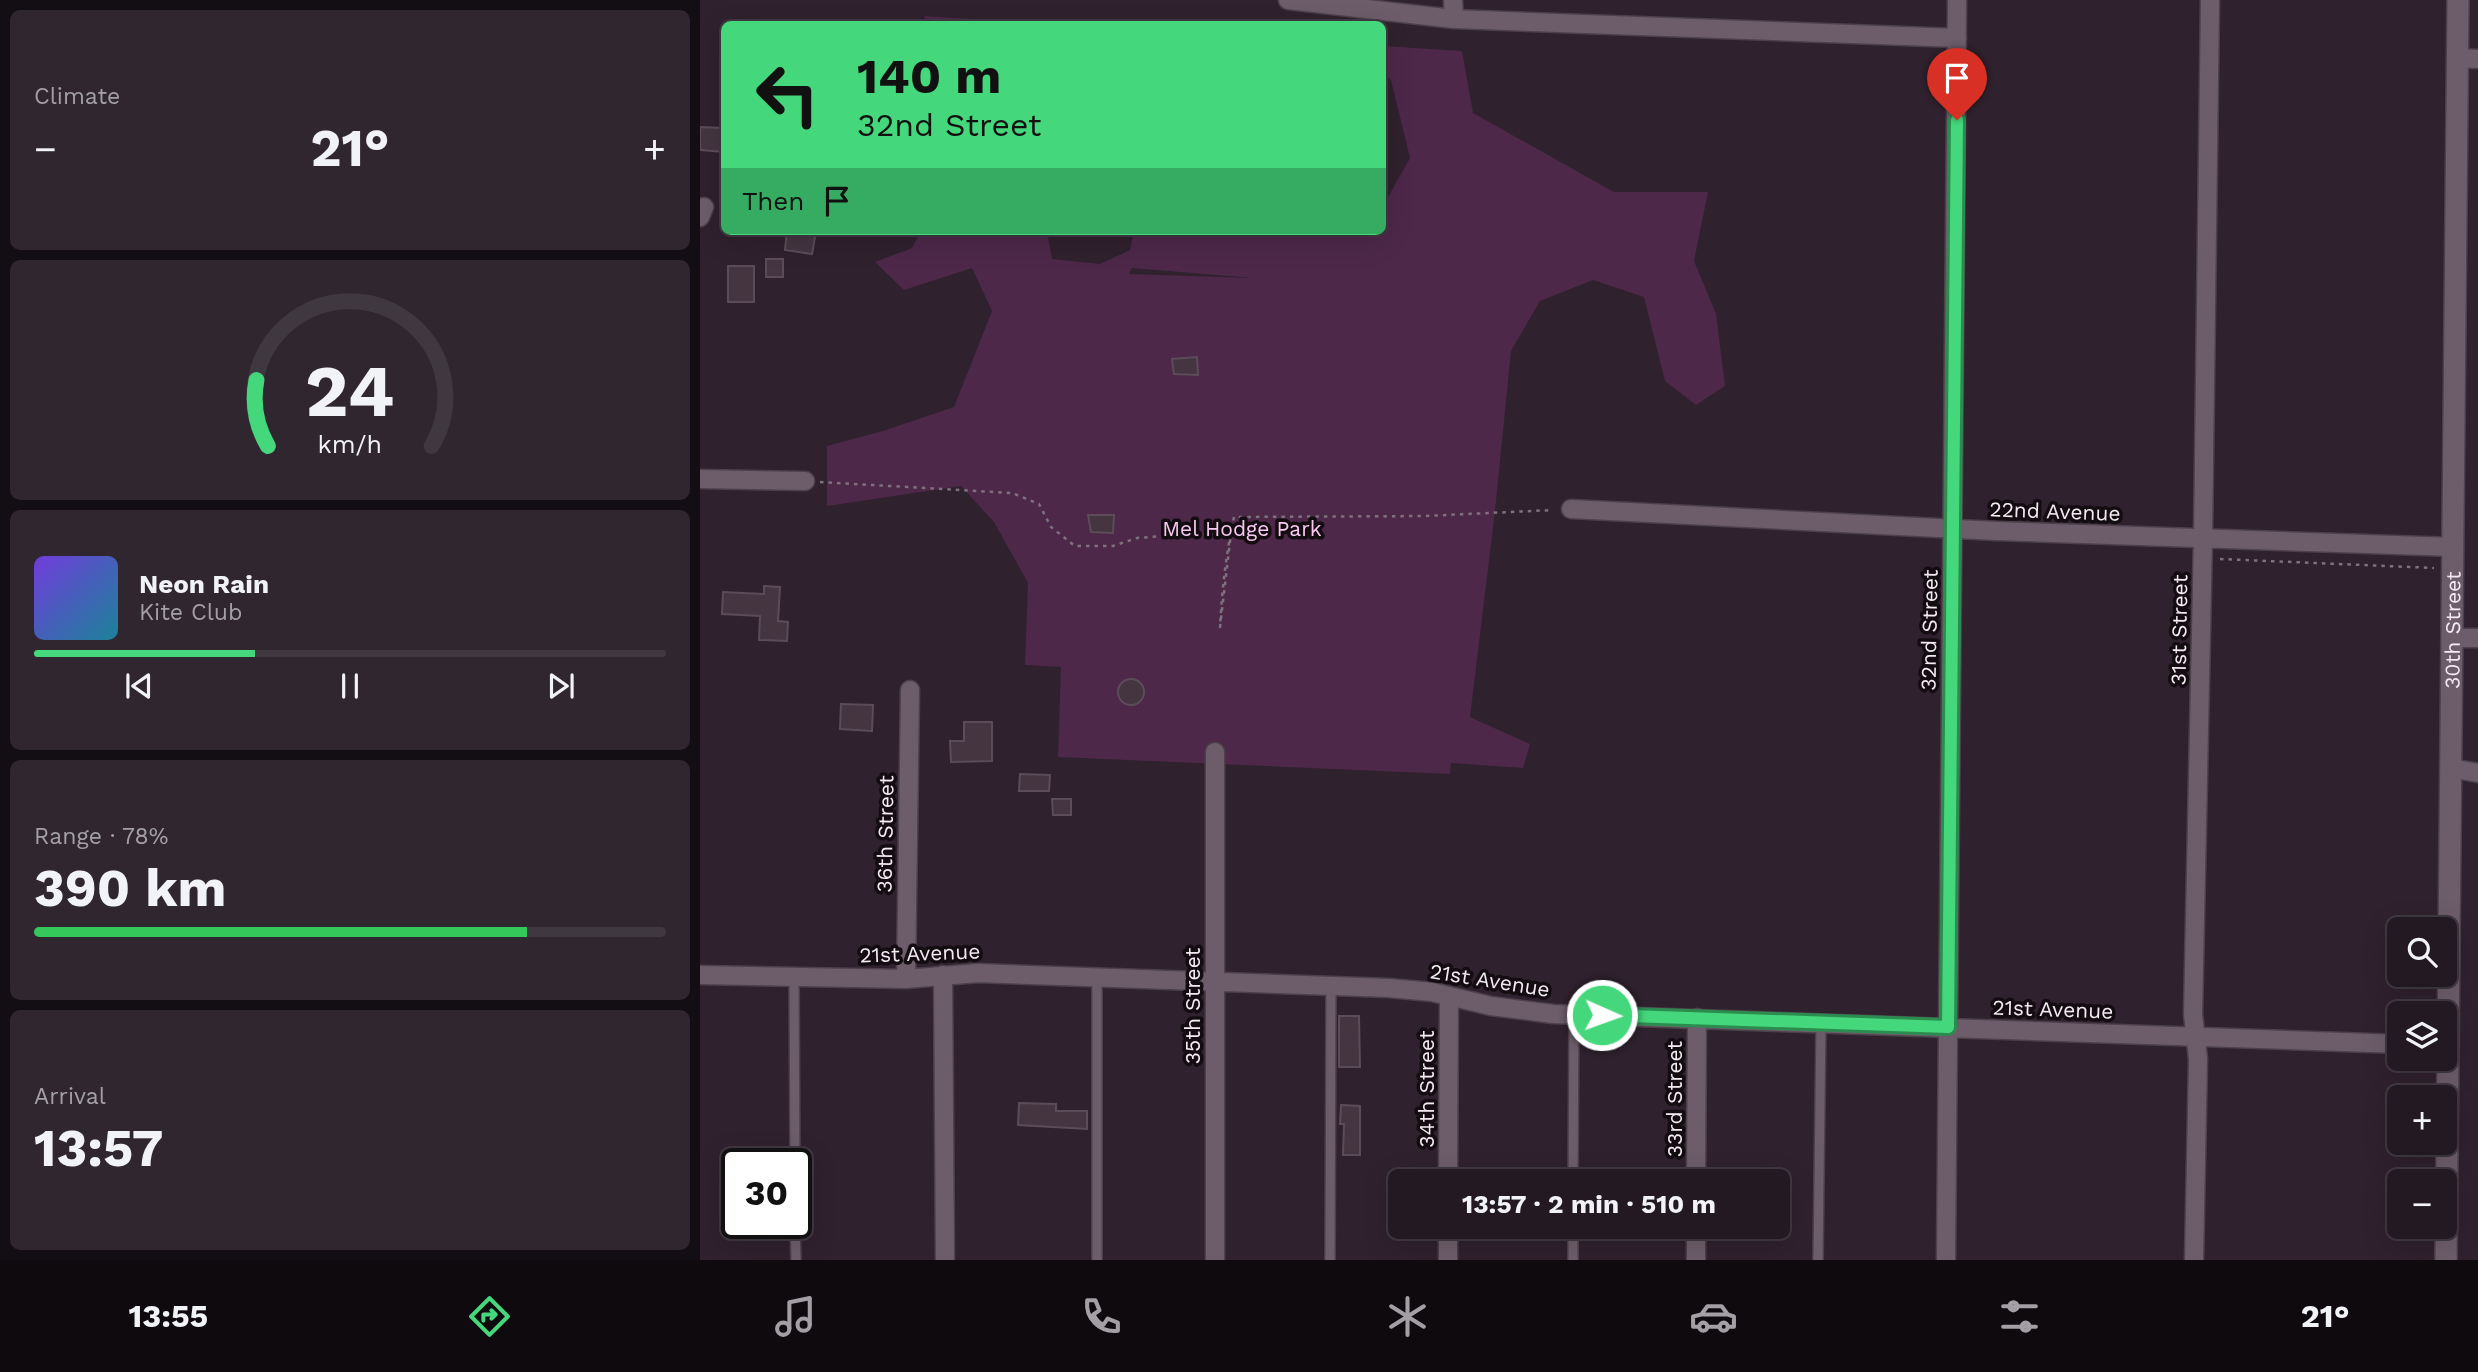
<!DOCTYPE html>
<html lang="en">
<head>
<meta charset="utf-8">
<style>
  :root { --surface:#231922; --page:#2f262f; --text:#f1f3f6; --muted:#a3a0a5; --line:#403840; --accent:#44d77b }
  body { margin:0; font-family:"Work Sans",sans-serif; background:var(--page); color:var(--text); height:100vh; display:flex; flex-direction:column; font-size:26px; white-space:nowrap }
  * { box-sizing:border-box; margin:0 }
  p { font-size:23px; color:var(--muted) }
  .icon { flex:none; width:38px; height:38px; fill:none; stroke:currentColor; stroke-width:2; stroke-linecap:round; stroke-linejoin:round }
  .map { position:relative; flex:1; overflow:hidden }
  .details { display:flex; flex-direction:column; gap:10px; padding:10px; background:#130e13; width:700px }
  .details>* { flex:none }
  .banner { position:absolute; left:21px; top:21px; width:665px; height:214px; border-radius:10px; box-shadow:0 7px 28px #0002,0 0 0 2px var(--line); background:#44d77b; color:#111; overflow:hidden }
  .controls { position:absolute; left:1687px; top:917px; display:grid; gap:14px }
  .controls a { display:grid; place-items:center; width:70px; height:70px; border-radius:10px; background:var(--surface); box-shadow:0 7px 28px #0002,0 0 0 2px var(--line); font-size:35px }
  .speed { position:absolute; left:21px; top:1148px; display:flex; gap:14px; font-size:35px; font-weight:700; text-align:center }
  .speed>* { display:grid; place-content:center; width:91px; height:91px; border-radius:50%; background:var(--surface); box-shadow:0 7px 28px #0002,0 0 0 2px var(--line); line-height:1 }
  .speed .limit { border:4px solid #111; border-radius:10px; background:#fff; color:#111 }
  .pin { position:absolute; display:grid; place-items:center; width:60px; height:60px; color:#fff; margin:-72px -30px; border-radius:50% 50% 50% 0; rotate:-45deg; box-shadow:0 0 7px #0007 }
  .pin .icon { rotate:45deg }
  .me { position:absolute; width:77px; margin:-38px; rotate:92deg; stroke-linejoin:round; filter:drop-shadow(0 0 5px #0008) }
  .turn { display:flex; align-items:center; gap:24px; height:147px; padding:0 21px; font-size:32px }
  .turn .icon { width:91px; height:91px; stroke-width:2.5 }
  .turn b { display:block; font-size:49px; line-height:60px }
  .then { display:flex; align-items:center; height:66px; padding:0 21px; background:#0003; gap:14px; font-size:26px }
  .big { font-size:52px; font-weight:700; line-height:1.1 }
  .details .tile { flex:1; display:flex; flex-direction:column; justify-content:center; gap:10px; min-width:0; padding:0 24px; border-radius:10px; background:var(--page) }
  .details .dial { align-items:center; gap:0 }
  .dial svg { height:182px; overflow:visible; fill:none; stroke:var(--line); stroke-width:7; stroke-linecap:round; text-anchor:middle }
  .dial text { fill:var(--text); stroke:none }
  .song { display:flex; align-items:center; gap:21px }
  .cover { width:84px; height:84px; border-radius:10px; background:linear-gradient(135deg,hsl(260 70% 55%),hsl(190 70% 35%)) }
  .played { height:7px; border-radius:4px; background:linear-gradient(90deg,var(--accent) 35%,var(--line) 35%) }
  .keys { display:flex; justify-content:space-around; direction:ltr }
  .heat { display:flex; justify-content:space-between; align-items:center; font-size:38px; direction:ltr }
  .charge { height:10px; border-radius:5px; background:linear-gradient(90deg,#34c759 78%,var(--line) 0) }
  .trip { position:absolute; left:688px; top:1169px; width:402px; height:70px; border-radius:10px; background:var(--surface); box-shadow:0 7px 28px #0002,0 0 0 2px var(--line); font-weight:700; line-height:70px; text-align:center }
  .dock { display:flex; height:112px; justify-content:space-around; align-items:center; background:#0e0a0e; color:var(--muted) }
  .dock .icon { width:49px; height:49px }
  .dock .active { color:var(--accent) }
  .dock b { font-size:32px; color:var(--text) }
  main { display:flex; flex:1; min-height:0 }
  .map>svg:first-child { display:block }
  .green { fill:#4d2849; fill-rule:evenodd }
  .building { fill:#443541; stroke:#5c4c59; stroke-width:2 }
  .lines { fill:none; stroke-linecap:round; stroke-linejoin:round }
  .lane-casing { stroke:#4c404a; stroke-width:12 }
  .street-casing { stroke:#4c404a; stroke-width:21 }
  .secondary-casing { stroke:#4c404a; stroke-width:24 }
  .path { stroke:#7e727c; stroke-width:2.5; stroke-dasharray:3.5 5; stroke-linecap:butt }
  .lane { stroke:#6d5d6a; stroke-width:9 }
  .street { stroke:#6d5d6a; stroke-width:18 }
  .secondary { stroke:#6d5d6a; stroke-width:21 }
  .route-casing { stroke:#2c8c50; stroke-width:18 }
  .route { stroke:#44d77b; stroke-width:12 }
  .labels { text-anchor:middle; dominant-baseline:central; stroke-width:7; stroke-linejoin:round; paint-order:stroke }
  .street-label { font-size:21px; fill:#f3eaf2; stroke:#130d12 }
  .park-label { font-size:21px; fill:#f9c8f1; stroke:#130d12 }
</style>
</head>
<body>
<main>
<section class="details">
<div class="tile"><p>Climate</p>
<div class="heat"><a>−</a><b class="big">21°</b><a>+</a></div>
</div>
<div class="tile dial"><svg viewBox="0 0 100 80">
<path d="M14 69A42 42 0 1 1 86 69"/>
<path d="M14 69A42 42 0 0 1 9 40" stroke="#44d77b"/>
<text x="50" y="56" font-size="32" font-weight="700">24</text>
<text x="50" y="72" font-size="11">km/h</text>
</svg></div>
<div class="tile">
<div class="song"><i class="cover"></i><div><b>Neon Rain</b><p>Kite Club</p></div></div>
<div class="played"></div>
<div class="keys"><svg class="icon" aria-label="previous" viewBox="0 0 24 24"><path d="M18 5L8 12l10 7zM5 5v14"/></svg><svg class="icon" aria-label="pause" viewBox="0 0 24 24"><path d="M8 5v14M16 5v14"/></svg><svg class="icon" aria-label="next" viewBox="0 0 24 24"><path d="M6 5l10 7-10 7zM19 5v14"/></svg></div>
</div>
<div class="tile"><p>Range · 78%</p><b class="big">390 km</b><div class="charge"></div></div>
<div class="tile"><p>Arrival</p><b class="big">13:57</b></div>
</section>
<div class="map">
<svg width="1778" height="1260" viewBox="0 0 1778 1260">
  <rect width="100%" height="100%" fill="#2f212d"/>
  <!-- green -->
  <path class="green" d="M224,16L287,20V24H227Z
    M683,46L762,51L773,113L914,192H1008L994,261L1016,314L1025,386L996,405L965,381L944,297L893,280L840,301L811,351L795,511L770,717L830,744L823,768L751,763L750,774L358,757L361,667L325,665L328,583L294,522L261,486L127,506V446L183,431L254,407L292,311L272,268L204,290L175,262L212,248L221,231H347L352,259L400,264L430,250L434,231H586L590,234L606,231H682L683,206L710,158L691,80L683,73ZM432,268L552,278L429,274Z"/>
  <!-- building -->
  <path class="building" d="M0,127L24,128V152L0,150Z
    M87,231H116L112,254L85,250Z
    M66,259H83V277H66Z
    M28,266H54V302H28Z
    M497,357L498,375L474,374L472,359Z
    M388,515H414L413,533L391,532Z
    M64,586L80,587L78,621L88,622L87,641L59,640L60,616L22,614L23,592L64,594Z
    M418 692a13 13 0 1 1 26 0a13 13 0 1 1-26 0Z
    M141,704L173,705L172,731L140,729Z
    M264,722H292V761L251,762L250,741H264Z
    M320,774L350,775L349,791H319Z
    M352,799H371V815H353Z
    M639,1016H659L660,1067H639Z
    M319,1103L356,1104V1111H387V1129L318,1125Z
    M641,1105L660,1106V1155H643L644,1124H640Z"/>
  <g class="lines">
    <!-- lane casing -->
    <g class="lane-casing">
      <path id="lane" d="M94,977L95,1164
        M873,1181L874,1014
        M95,1223L96,1260
        M397,1260V976
        M630,1260L631,985
        M873,1260V1227
        M1118,1260L1121,1022"/>
    </g>
    <!-- street casing -->
    <g class="street-casing">
      <path id="street" d="M588,0L754,19L1257,38
        M753,0L754,19
        M1757,58L1778,59
        M0,217L4,207
        M0,479L105,481
        M871,509L1296,531L1754,547
        M1752,638H1778
        M515,752V1260
        M1750,768L1778,773
        M0,975L206,979L278,973L689,988L732,992L791,1006L853,1014L1699,1044
        M243,975L245,1260
        M206,979L210,690
        M748,1181L749,997
        M996,1181L997,1018
        M748,1260V1227
        M996,1260V1227
        M1246,1260L1257,0
        M1494,1260L1498,1059L1493,1014L1503,538L1510,0"/>
    </g>
    <!-- secondary casing -->
    <g class="secondary-casing">
      <g id="secondary">
        <path id="s1" d="M1746,1260L1758,0"/>
      </g>
    </g>
    <!-- path -->
    <path class="path" d="M120,482L312,493L339,504L351,527L375,546H413L437,538L463,536L531,533L520,627C522,589 526,554 534,517L725,516L853,510
      M1520,559L1734,568"/>
    <!-- lane -->
    <use href="#lane" class="lane"/>
    <!-- street -->
    <use href="#street" class="street"/>
    <!-- secondary -->
    <use href="#secondary" class="secondary"/>
  </g>
  <g class="lines">
    <!-- route casing -->
    <g class="route-casing">
      <path id="route" d="M902,1015L1248,1027L1257,120"/>
    </g>
    <!-- route -->
    <use href="#route" class="route"/>
  </g>
  <g class="labels">
    <!-- street labels -->
    <g class="street-label">
      <text transform="translate(1355 511) rotate(2)">22nd Avenue</text>
      <text transform="translate(1229 630) rotate(-89)">32nd Street</text>
      <text transform="translate(1479 630) rotate(-89)">31st Street</text>
      <text stroke="none"><textPath href="#s1" startOffset="630">30th Street</textPath></text>
      <text transform="translate(185 834) rotate(-89)">36th Street</text>
      <text transform="translate(220 953) rotate(-2)">21st Avenue</text>
      <text transform="translate(790 980) rotate(9)">21st Avenue</text>
      <text transform="translate(492 1006) rotate(-90)">35th Street</text>
      <text transform="translate(1353 1009) rotate(2)">21st Avenue</text>
      <text transform="translate(726 1089) rotate(-90)">34th Street</text>
      <text transform="translate(974 1099) rotate(-90)">33rd Street</text>
    </g>
    <!-- park labels -->
    <g class="park-label">
      <text x="542" y="528">Mel Hodge Park</text>
    </g>
  </g>
</svg>
<div class="controls">
<a><svg class="icon" aria-label="search" viewBox="0 0 24 24"><circle cx="10" cy="10" r="6"/><path d="M15 15l6 6"/></svg></a>
<a><svg class="icon" aria-label="layers" viewBox="0 0 24 24"><path d="M12 4l9 5-9 5-9-5zM3 14l9 5 9-5"/></svg></a>
<a>+</a>
<a>−</a>
</div>
<div class="speed"><div class="limit">30</div></div>
<div class="pin" style="left:1257px;top:120px;background:#d93025"><svg class="icon" aria-label="arrive" viewBox="0 0 24 24"><path d="M6 21V4h12l-3 4 3 4H6"/></svg></div>
<svg class="me" style="left:902px;top:1015px" viewBox="-20 -20 40 40"><circle r="17" fill="#44d77b" stroke="#fff" stroke-width="3"/><path d="M0-11L8 9 0 5-8 9z" fill="#fff"/></svg>
<div class="trip">13:57 · 2 min · 510 m</div>
<div class="banner">
<div class="turn"><svg class="icon" aria-label="left" viewBox="0 0 24 24"><path d="M17 20v-9H6M10 6l-5 5 5 5"/></svg><div><b>140 m</b>32nd Street</div></div>
<div class="then">Then<svg class="icon" aria-label="arrive" viewBox="0 0 24 24"><path d="M6 21V4h12l-3 4 3 4H6"/></svg></div>
</div>
</div>
</main>
<nav class="dock">
<b>13:55</b>
<svg class="icon active" aria-label="directions" viewBox="0 0 24 24"><path d="M12 3l9 9-9 9-9-9zM9 14v-3h6M13 9l2 2-2 2"/></svg>
<svg class="icon" aria-label="music" viewBox="0 0 24 24"><path d="M9 18V5l10-2v13"/><circle cx="6" cy="18" r="3"/><circle cx="16" cy="16" r="3"/></svg>
<svg class="icon" aria-label="phone" viewBox="0 0 24 24"><path d="M5 4h4l2 5-3 2q2 4 5 5l2-3 5 2v4C11 20 4 13 5 4z"/></svg>
<svg class="icon" aria-label="climate" viewBox="0 0 24 24"><path d="M12 3v18M4 7l16 10M4 17L20 7"/></svg>
<svg class="icon" aria-label="car" viewBox="0 0 24 24"><path d="M5 17H2v-5l4-1 3-4h7l3 4 3 1v5h-3M9 17h6M6 11h13"/><circle cx="7" cy="17" r="2"/><circle cx="17" cy="17" r="2"/></svg>
<svg class="icon" aria-label="filters" viewBox="0 0 24 24"><path d="M4 7h16M4 17h16"/><circle cx="9" cy="7" r="2"/><circle cx="15" cy="17" r="2"/></svg>
<b>21°</b>
</nav>
</body>
</html>
